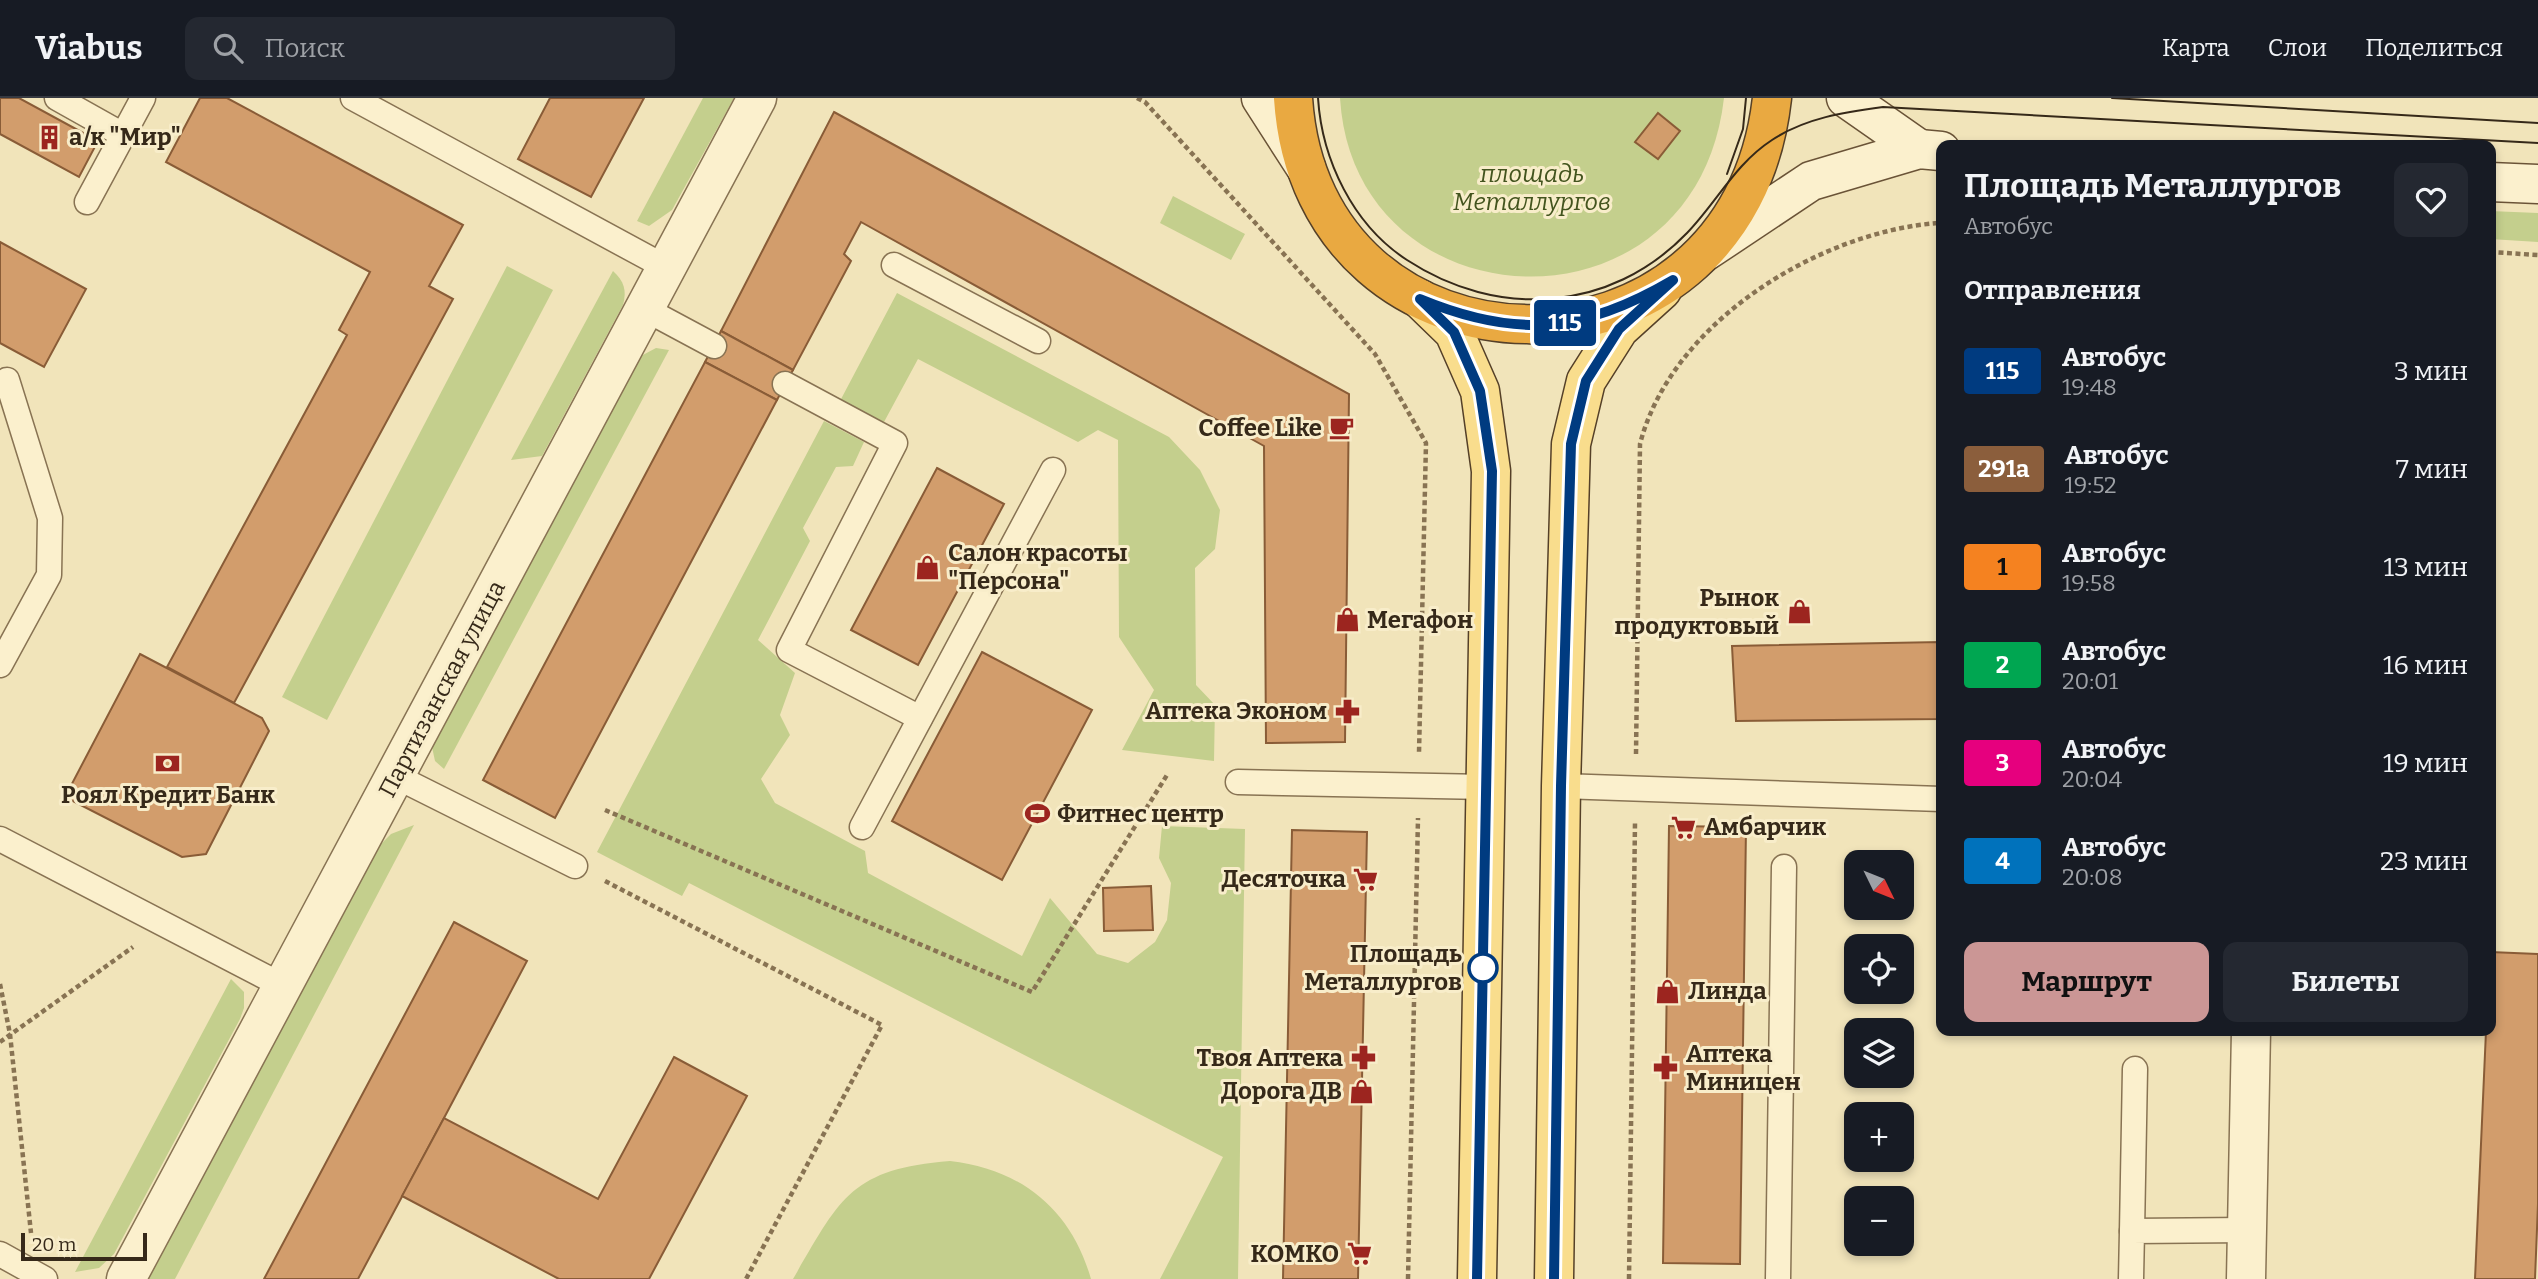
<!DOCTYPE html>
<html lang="ru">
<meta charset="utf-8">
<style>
:root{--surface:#171b24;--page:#242831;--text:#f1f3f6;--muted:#9ea1a6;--line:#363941;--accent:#cb9695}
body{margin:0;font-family:Bitter,serif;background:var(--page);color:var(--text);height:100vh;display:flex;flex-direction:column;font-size:26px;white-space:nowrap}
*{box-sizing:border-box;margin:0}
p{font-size:23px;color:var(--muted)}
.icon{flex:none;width:38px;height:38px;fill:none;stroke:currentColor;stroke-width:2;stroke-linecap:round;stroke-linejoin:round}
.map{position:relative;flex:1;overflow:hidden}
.panel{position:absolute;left:1936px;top:42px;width:560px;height:896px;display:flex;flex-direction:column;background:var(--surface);border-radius:14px;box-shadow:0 4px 10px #0003}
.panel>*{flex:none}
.badge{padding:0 14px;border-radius:5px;font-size:24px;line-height:46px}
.needle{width:46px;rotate:133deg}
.tools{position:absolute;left:1844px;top:752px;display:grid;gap:14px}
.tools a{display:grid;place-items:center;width:70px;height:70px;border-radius:14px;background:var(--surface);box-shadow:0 4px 10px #0003;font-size:35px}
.scale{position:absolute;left:21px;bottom:18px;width:126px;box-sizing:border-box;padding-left:7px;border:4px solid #362919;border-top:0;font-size:19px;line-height:24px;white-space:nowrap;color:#362919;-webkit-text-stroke:5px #f8edca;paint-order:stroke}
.map>.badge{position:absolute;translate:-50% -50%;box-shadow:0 0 0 4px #fff}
h2{padding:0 28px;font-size:26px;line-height:63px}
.round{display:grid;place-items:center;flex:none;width:74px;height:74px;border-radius:14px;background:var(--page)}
.overview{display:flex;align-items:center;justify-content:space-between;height:119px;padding:0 28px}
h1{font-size:33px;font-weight:700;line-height:52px}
.primary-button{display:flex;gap:14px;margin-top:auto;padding:14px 28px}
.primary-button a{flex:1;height:80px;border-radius:14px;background:var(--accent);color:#111;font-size:28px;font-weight:700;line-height:80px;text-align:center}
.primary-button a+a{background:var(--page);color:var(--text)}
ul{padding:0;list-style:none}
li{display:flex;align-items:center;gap:21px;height:98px;padding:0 28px}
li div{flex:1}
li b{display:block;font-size:26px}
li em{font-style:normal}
li .badge{min-width:77px;font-weight:700;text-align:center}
header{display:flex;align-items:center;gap:42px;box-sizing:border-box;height:98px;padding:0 35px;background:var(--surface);border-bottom:2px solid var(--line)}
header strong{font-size:33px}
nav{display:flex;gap:38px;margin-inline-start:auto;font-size:24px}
.search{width:490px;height:63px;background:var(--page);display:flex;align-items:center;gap:18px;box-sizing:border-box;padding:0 24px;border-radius:14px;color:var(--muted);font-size:26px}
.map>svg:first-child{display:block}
.green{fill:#c4cf8d}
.building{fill:#d29d6c;stroke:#895c37;stroke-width:2}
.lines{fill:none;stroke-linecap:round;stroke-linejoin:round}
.lane-casing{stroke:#887353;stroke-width:27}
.street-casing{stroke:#887353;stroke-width:41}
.secondary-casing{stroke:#6a5337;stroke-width:41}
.primary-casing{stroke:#554028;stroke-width:41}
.highway-casing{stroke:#554028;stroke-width:41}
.path{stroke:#887353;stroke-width:4.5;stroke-dasharray:5 3.5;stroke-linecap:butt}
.lane{stroke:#fbf0cd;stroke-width:24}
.street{stroke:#fbf0cd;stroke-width:38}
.secondary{stroke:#fbf0cd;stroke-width:38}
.primary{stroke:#f9dd8d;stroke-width:38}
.highway{stroke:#e9a941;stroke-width:38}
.tram{stroke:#362919;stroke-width:2}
.line-casing{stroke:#fff;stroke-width:16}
.line{stroke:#003b80;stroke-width:10}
.stop-dot{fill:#fff;stroke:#003b80;stroke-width:3.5}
.labels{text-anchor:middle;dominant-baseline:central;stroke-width:6;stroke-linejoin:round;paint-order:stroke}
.poi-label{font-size:24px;font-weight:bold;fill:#362919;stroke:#f8edca;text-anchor:start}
.park-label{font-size:24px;font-style:italic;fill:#43541e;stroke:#f8edca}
.street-label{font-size:24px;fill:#362919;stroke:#f8edca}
.stop-label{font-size:24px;font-weight:bold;fill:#362919;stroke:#f8edca;text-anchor:end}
</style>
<header>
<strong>Viabus</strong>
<div class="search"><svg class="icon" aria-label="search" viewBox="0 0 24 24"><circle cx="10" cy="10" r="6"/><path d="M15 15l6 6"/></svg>Поиск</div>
<nav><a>Карта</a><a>Слои</a><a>Поделиться</a></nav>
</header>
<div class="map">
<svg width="2538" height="1181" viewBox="0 0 2538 1181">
<rect width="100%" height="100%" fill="#f1e4ba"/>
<g class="green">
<polygon points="703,0 734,0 672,112 649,128 637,123"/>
<path d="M1340,0H1724C1696,245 1354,231 1340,0Z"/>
<polygon points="1173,98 1245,136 1231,162 1160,125"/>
<polygon points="2490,113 2538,115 2538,144 2490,141"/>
<polygon points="507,168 553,192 327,622 282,599"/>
<path d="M613,173C624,183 627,192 623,207L542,358L511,362Z"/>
<polygon points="897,195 1169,339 1200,372 1220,412 1215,451 1195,470 1196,587 1215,607 1214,663 1122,652 1154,592 1119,539 1118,342 1098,332 1078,344 918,261 884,324 840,303"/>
<polygon points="656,250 669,252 444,671 435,663 432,649 641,258"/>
<polygon points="824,323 864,344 853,368 836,369 803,430 810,443 758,542 795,575 780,617 790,637 761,681 775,705 865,753 868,775 1022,858 1050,800 1097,856 1128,865 1155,844 1167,822 1171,785 1159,760 1162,728 1245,731 1238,1181 1160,1181 1223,1059 689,785 682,798 597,754"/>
<polygon points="414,727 175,1181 148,1181 376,751 391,736"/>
<polygon points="231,881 244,894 244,910 240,921 114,1156 99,1170 75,1174"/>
<path d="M950,1063C1021,1071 1071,1111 1091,1181H793C840,1101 850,1071 950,1063Z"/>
</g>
<g class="building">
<polygon points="0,0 19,0 98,43 79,79 0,36"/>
<polygon points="200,0 227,0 463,127 429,188 453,201 234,605 167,569 347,237 339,232 370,174 166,64"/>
<polygon points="550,0 644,0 591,99 518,61"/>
<polygon points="834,14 1349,296 1345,644 1266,645 1264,348 861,124 844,156 851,163 793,272 721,233"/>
<polygon points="1658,15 1680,33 1658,61 1635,44"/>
<polygon points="0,144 86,191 44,269 0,245"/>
<polygon points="721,233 793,272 777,302 705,264"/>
<polygon points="705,264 777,302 555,720 483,682"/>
<polygon points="937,370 1004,406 918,567 851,532"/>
<polygon points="1941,544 1941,621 1736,623 1732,548"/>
<polygon points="982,554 1092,612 1002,782 892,723"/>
<polygon points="140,556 262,620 269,633 206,756 182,759 65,699"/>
<polygon points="1669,728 1746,729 1740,1166 1663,1165"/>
<polygon points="1292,732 1367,734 1358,1181 1283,1181"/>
<polygon points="1151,788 1153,832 1104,833 1103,790"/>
<polygon points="454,824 527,863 444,1020 358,1181 264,1181"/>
<polygon points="2490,854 2538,856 2538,1106 2535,1181 2475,1181 2486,933 2490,933"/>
<polygon points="674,959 747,998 649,1181 559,1181 402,1098 444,1020 598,1101"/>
</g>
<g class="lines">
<defs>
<g id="lane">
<polyline points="57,0 123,37"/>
<polyline points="353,0 667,170"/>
<polyline points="87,104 143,0"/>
<polyline points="894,167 1038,243"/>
<polyline points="645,211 714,248"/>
<polyline points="785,286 895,345 789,552 920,620"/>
<polyline points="0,567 49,477 50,420 7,282"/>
<polyline points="395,678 575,768"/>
<polyline points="1238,684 1486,689"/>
<polyline points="1561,688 1941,701"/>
<polyline points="862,729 1053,372"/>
<polyline points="0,741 283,888"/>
<polyline points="2132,1133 2135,971"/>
<polyline points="0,1156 45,1181"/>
<polyline points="1778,1181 1784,769"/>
<polyline points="2131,1181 2132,1133 2247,1132"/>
</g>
<g id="street">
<polyline points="126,1181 757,0"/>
<polyline points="2246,1181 2251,933"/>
</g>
<g id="secondary">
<polyline points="1261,0 1306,70"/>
<polyline points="1846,0 1919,51"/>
<polyline points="2490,84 2538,86"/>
<polyline points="1706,153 1811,83 1919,51 1941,53"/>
</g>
<g id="primary">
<polyline points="1420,201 1454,234 1480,293 1491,373 1477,1181"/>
<polyline points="1554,1181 1561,688 1571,346 1586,283 1619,231 1662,192"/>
</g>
<path id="highway" d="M1293,0C1312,297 1738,306 1772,0"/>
</defs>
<use href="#lane" class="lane-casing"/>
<use href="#street" class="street-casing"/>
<use href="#secondary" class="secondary-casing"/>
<use href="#primary" class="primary-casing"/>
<use href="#highway" class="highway-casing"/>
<g class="path">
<polyline points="1137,0 1145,4 1375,256 1426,345 1419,655"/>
<polyline points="2490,154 2538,157"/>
<path d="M1636,656L1640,346C1671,225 1818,134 1938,125L1941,102"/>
<polyline points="605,712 1032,894 1167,677"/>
<polyline points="605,783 882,927 746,1181"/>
<polyline points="0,886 10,936 31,1135"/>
<polyline points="0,944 133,849"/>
<polyline points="1408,1181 1418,720"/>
<polyline points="1629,1181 1635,725"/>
</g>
<use href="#lane" class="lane"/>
<use href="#street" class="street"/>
<use href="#secondary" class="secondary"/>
<use href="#primary" class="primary"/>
<use href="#highway" class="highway"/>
<g class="tram">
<path d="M1318,0C1322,62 1353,127 1407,162C1497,221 1610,215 1687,135C1717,104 1735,66 1772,42C1805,20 1845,14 1883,9L2538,45"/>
<polyline points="2112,0 2538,25"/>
<polyline points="1727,76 1743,31 1746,0"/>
</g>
</g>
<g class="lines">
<defs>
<path id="line" d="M1477,1181L1492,373L1480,293L1454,234L1420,201C1517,241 1583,235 1673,182L1619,231L1586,283L1571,346L1561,688L1554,1181"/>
</defs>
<use href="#line" class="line-casing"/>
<use href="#line" class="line"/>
</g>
<defs>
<symbol id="building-bare" viewBox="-9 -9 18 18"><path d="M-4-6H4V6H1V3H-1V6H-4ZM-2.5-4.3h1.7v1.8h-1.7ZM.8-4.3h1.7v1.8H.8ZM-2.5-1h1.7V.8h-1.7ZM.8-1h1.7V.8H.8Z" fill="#9c251f" stroke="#f8edca" stroke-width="2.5" paint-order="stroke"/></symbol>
<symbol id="cafe-bare" viewBox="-9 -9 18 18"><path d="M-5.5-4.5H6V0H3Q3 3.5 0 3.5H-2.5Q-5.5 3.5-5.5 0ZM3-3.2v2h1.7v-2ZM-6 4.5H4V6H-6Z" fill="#9c251f" stroke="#f8edca" stroke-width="2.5" paint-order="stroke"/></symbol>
<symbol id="shop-bare" viewBox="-9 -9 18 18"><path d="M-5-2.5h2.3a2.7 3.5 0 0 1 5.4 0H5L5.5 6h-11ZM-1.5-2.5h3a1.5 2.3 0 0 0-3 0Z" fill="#9c251f" stroke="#f8edca" stroke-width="2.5" paint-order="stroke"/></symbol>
<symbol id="pharmacy-bare" viewBox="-9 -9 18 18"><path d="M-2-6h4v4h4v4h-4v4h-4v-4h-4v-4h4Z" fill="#9c251f" stroke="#f8edca" stroke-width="2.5" paint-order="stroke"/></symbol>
<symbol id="bank-bare" viewBox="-9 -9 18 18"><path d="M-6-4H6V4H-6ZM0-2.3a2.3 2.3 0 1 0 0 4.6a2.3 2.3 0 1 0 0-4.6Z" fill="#9c251f" stroke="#f8edca" stroke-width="2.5" paint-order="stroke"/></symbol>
<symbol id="stadium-bare" viewBox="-9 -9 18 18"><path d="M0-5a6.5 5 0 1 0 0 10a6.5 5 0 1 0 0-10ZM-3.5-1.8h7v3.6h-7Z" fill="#9c251f" stroke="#f8edca" stroke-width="2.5" paint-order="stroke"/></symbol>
<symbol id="supermarket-bare" viewBox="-9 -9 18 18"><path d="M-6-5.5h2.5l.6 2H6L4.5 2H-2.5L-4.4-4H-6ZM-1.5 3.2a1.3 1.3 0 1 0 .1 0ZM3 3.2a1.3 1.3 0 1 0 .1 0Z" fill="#9c251f" stroke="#f8edca" stroke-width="2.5" paint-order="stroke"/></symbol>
</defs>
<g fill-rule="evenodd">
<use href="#building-bare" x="32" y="22" width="35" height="35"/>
<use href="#cafe-bare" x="1324" y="312" width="35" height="35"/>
<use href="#shop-bare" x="910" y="452" width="35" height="35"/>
<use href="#shop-bare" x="1782" y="496" width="35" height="35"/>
<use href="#shop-bare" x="1330" y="504" width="35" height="35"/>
<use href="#pharmacy-bare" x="1330" y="596" width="35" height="35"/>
<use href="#bank-bare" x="150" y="648" width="35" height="35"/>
<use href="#stadium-bare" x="1020" y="698" width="35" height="35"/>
<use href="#supermarket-bare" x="1666" y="712" width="35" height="35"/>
<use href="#supermarket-bare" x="1348" y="764" width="35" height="35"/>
<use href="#shop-bare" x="1650" y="876" width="35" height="35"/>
<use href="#pharmacy-bare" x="1346" y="942" width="35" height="35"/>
<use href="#pharmacy-bare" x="1648" y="952" width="35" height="35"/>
<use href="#shop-bare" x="1344" y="976" width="35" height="35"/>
<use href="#supermarket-bare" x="1342" y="1138" width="35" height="35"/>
</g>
<circle class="stop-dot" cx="1483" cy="870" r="14"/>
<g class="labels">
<g class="poi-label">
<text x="69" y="39">а/к "Мир"</text>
<text x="1322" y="330" text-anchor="end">Coffee Like</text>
<text x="948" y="455">Салон красоты<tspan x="948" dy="28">"Персона"</tspan></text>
<text x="1779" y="500" text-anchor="end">Рынок<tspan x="1779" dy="28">продуктовый</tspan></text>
<text x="1367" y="522">Мегафон</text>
<text x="1327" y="613" text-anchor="end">Аптека Эконом</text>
<text x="168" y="697" text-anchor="middle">Роял Кредит Банк</text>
<text x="1057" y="716">Фитнес центр</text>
<text x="1704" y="729">Амбарчик</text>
<text x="1346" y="781" text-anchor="end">Десяточка</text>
<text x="1688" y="893">Линда</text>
<text x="1686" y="956">Аптека<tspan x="1686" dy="28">Миницен</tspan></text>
<text x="1343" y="960" text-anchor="end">Твоя Аптека</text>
<text x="1342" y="993" text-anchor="end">Дорога ДВ</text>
<text x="1339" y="1156" text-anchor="end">КОМКО</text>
</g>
<g class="park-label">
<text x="1532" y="76">площадь<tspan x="1532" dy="28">Металлургов</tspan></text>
</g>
<g class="street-label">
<text transform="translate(442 591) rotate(-62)">Партизанская улица</text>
</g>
<g class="stop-label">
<text x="1462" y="856">Площадь<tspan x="1462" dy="28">Металлургов</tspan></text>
</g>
</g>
</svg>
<div class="tools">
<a><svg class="needle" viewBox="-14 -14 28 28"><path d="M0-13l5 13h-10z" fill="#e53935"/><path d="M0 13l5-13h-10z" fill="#9ea1a6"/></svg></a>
<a><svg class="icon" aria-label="locate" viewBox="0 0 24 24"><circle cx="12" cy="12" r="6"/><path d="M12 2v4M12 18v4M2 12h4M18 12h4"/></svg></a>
<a><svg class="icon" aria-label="layers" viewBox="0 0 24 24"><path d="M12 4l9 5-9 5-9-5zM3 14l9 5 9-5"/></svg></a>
<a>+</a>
<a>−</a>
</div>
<div class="scale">20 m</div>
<b class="badge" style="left:1565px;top:225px;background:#003b80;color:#fff">115</b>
<section class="panel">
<div class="overview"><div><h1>Площадь Металлургов</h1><p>Автобус</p></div><a class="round"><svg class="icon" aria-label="heart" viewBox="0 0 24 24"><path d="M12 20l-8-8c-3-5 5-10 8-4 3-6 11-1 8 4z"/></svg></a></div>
<h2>Отправления</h2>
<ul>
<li><span class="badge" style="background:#003b80;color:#fff">115</span><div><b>Автобус</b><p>19:48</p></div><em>3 мин</em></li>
<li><span class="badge" style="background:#8b5e3c;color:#fff">291а</span><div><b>Автобус</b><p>19:52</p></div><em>7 мин</em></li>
<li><span class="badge" style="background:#f58220;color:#111">1</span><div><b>Автобус</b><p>19:58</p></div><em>13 мин</em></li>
<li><span class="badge" style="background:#00a651;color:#fff">2</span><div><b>Автобус</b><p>20:01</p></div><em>16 мин</em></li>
<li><span class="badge" style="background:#e6007e;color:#fff">3</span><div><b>Автобус</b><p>20:04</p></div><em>19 мин</em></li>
<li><span class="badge" style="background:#0072bc;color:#fff">4</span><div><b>Автобус</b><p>20:08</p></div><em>23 мин</em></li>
</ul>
<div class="primary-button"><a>Маршрут</a><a>Билеты</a></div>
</section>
</div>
